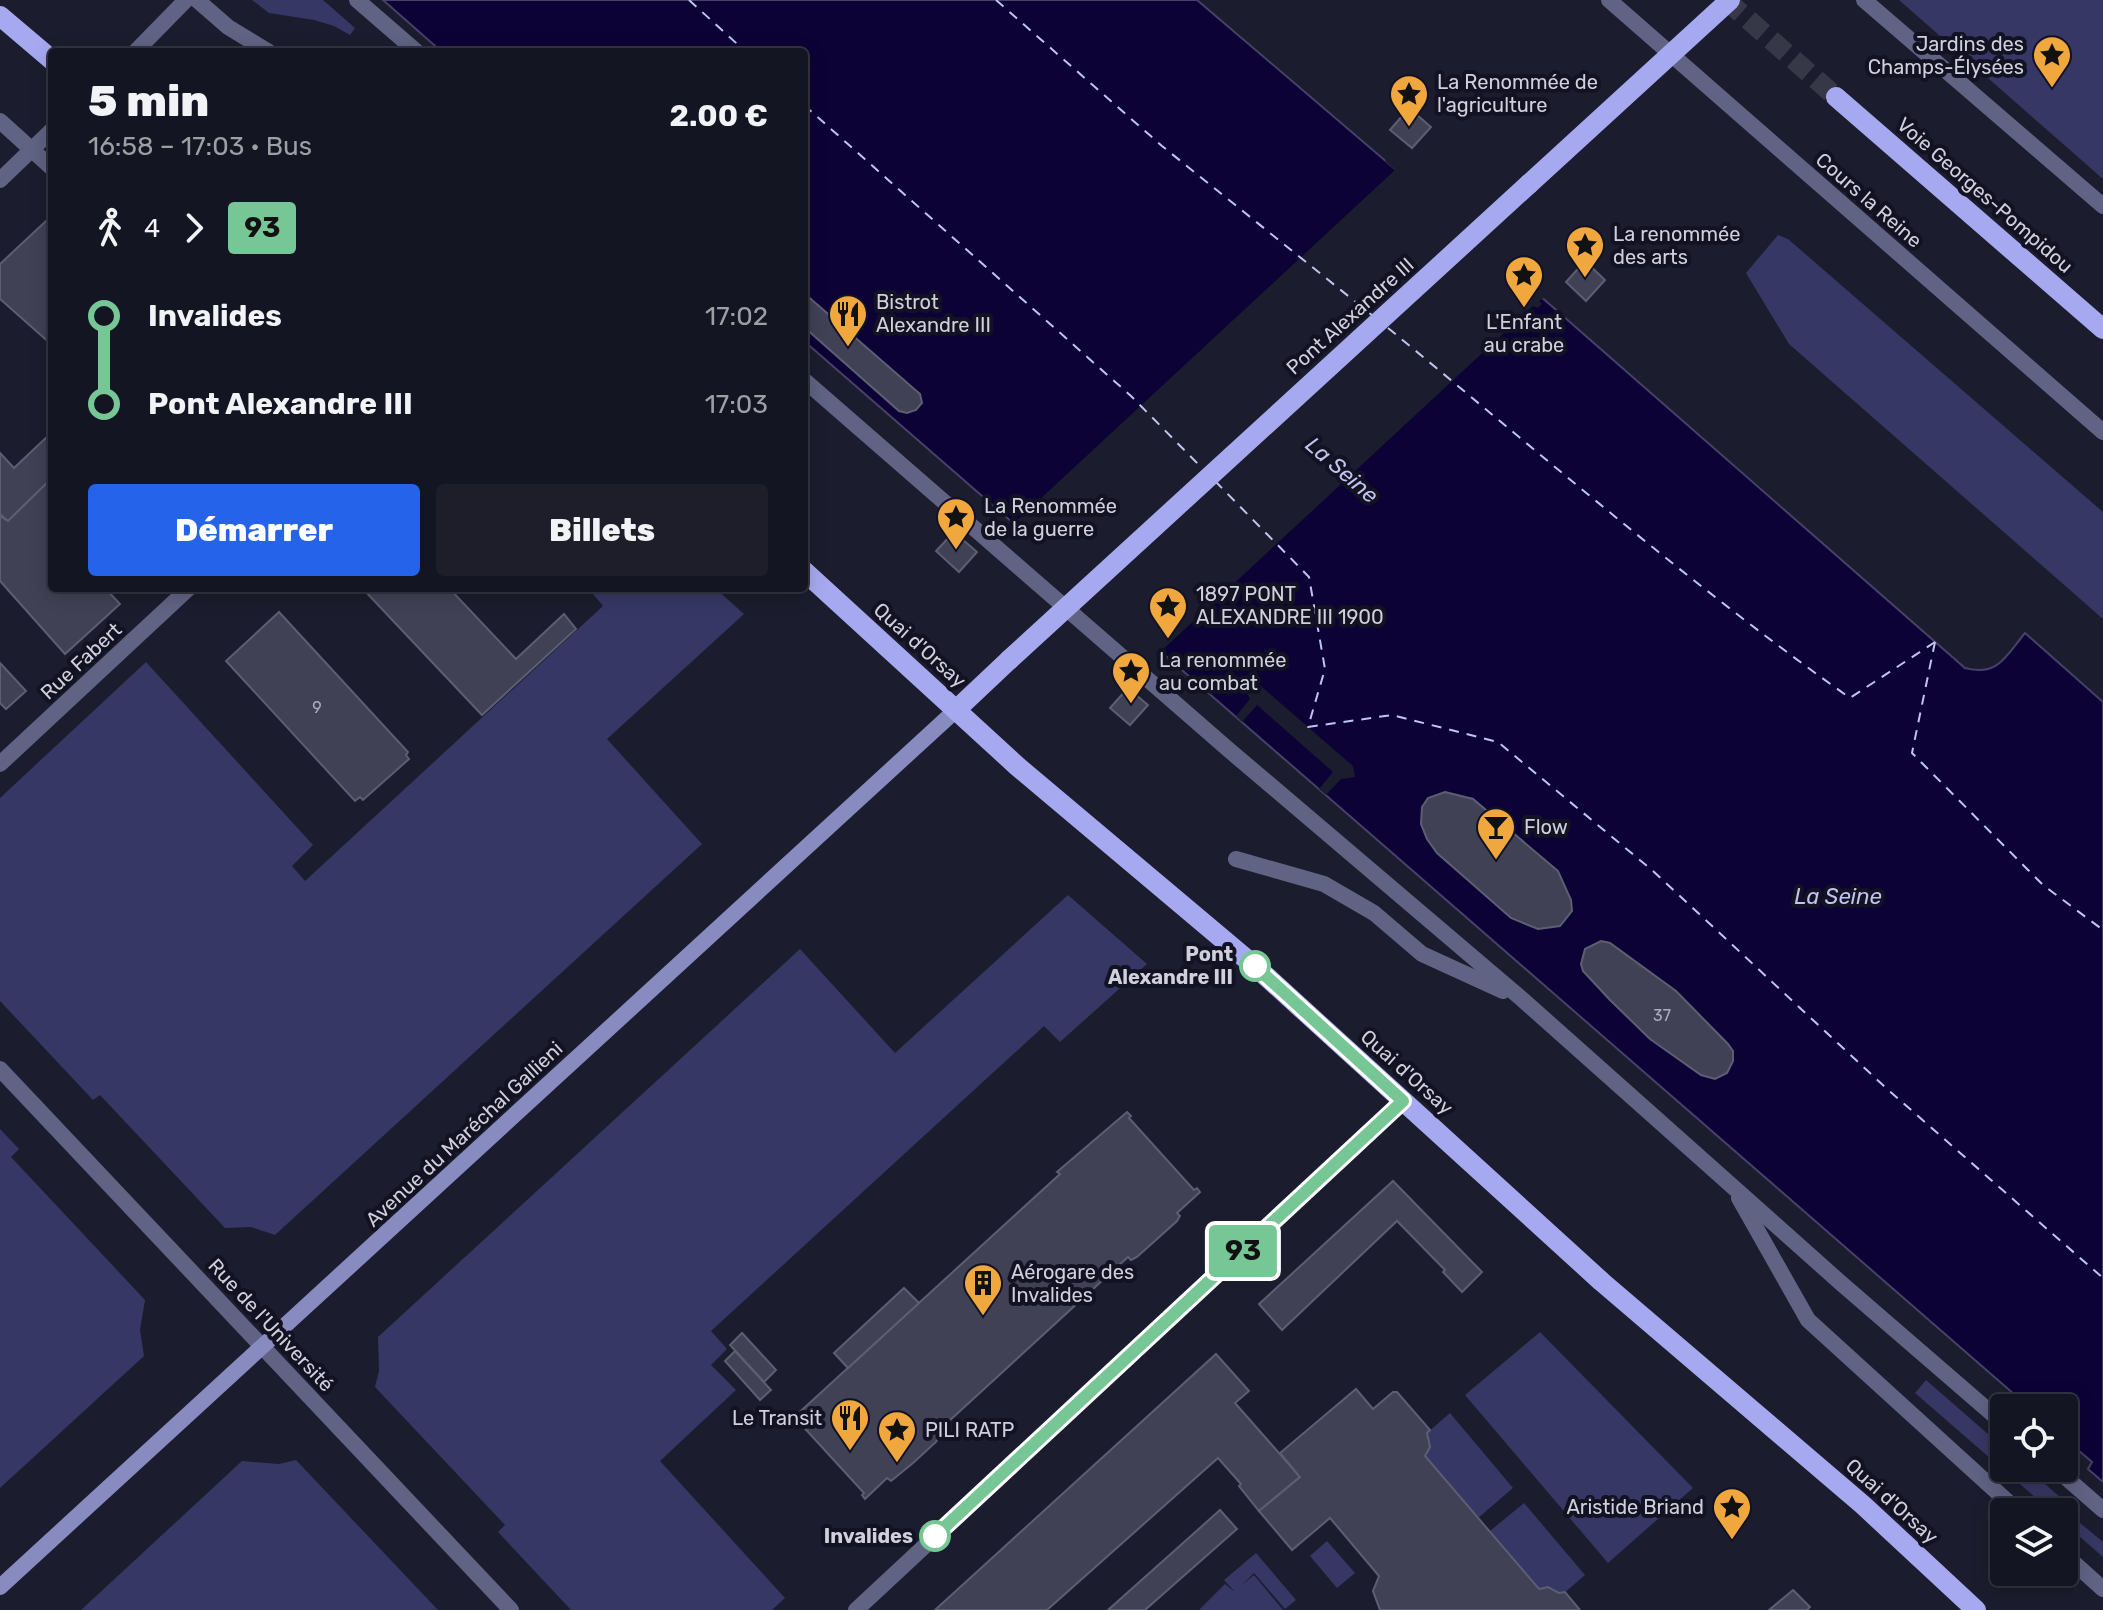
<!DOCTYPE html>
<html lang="fr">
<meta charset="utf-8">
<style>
:root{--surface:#141522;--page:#1d1e2a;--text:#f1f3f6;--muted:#9d9fa5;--line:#333440;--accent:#2563eb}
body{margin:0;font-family:Rubik,sans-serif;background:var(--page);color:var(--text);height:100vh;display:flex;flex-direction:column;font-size:30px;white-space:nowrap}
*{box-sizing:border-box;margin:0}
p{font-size:26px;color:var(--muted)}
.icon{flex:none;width:44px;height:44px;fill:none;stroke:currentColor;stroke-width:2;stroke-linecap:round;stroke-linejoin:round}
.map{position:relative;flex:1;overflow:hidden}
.panel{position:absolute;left:48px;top:48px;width:760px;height:544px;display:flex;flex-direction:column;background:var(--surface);border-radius:8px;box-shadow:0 4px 20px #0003,0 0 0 2px var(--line)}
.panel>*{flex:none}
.badge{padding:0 16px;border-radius:6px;font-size:28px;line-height:52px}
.buttons{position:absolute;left:1990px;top:1394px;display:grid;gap:16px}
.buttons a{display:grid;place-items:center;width:88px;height:88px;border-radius:8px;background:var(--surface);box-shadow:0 4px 20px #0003,0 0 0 2px var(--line);font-size:40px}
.map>.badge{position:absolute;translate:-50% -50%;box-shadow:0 0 0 4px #fff}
.legs{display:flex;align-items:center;gap:12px;height:88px;padding:0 40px;font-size:26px}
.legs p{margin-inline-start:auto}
.headline{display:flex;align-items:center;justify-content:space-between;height:136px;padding:0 40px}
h1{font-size:44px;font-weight:800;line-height:60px}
.action{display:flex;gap:16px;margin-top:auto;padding:16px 40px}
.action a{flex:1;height:92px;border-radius:8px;background:var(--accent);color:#fff;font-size:32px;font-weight:800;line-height:92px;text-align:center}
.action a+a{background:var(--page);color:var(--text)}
ul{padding:0 40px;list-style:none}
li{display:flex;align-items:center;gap:28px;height:88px;font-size:30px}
li i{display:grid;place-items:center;width:12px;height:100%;margin:0 10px;background:currentColor}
li i::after{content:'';width:20px;height:20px;margin:-10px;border:6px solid;border-radius:50%;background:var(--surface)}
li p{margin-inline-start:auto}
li:first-child i{background:linear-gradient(#0000 50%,currentColor 0)}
li:last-child i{background:linear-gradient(currentColor 50%,#0000 0)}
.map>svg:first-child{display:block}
.green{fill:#373765}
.water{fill:#0d0236;stroke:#474068;stroke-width:2}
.pier{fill:#1b1c2d}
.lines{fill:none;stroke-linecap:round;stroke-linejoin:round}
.ferry{stroke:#c1c4ee;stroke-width:2;stroke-dasharray:10 8;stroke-linecap:butt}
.building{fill:#404155;stroke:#5d5e73;stroke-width:2}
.primary-tunnel{stroke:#363747;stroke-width:20;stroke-dasharray:20 10;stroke-linecap:butt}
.pedestrian{stroke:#616384;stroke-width:16}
.minor{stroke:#616384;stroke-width:16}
.tertiary{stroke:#616384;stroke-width:16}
.secondary{stroke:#888bc0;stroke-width:16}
.primary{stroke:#a6a9ef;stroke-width:20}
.primary-bridge{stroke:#a6a9ef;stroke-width:20}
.line-1-casing{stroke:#fff;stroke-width:18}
.line-1{stroke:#77c695;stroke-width:12}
.stop-1-dot{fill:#fff;stroke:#77c695;stroke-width:4}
.labels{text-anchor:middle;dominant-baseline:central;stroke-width:8;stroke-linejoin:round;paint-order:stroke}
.number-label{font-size:16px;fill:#abacba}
.poi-label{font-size:20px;fill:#cfd0dc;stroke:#121223;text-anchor:start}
.street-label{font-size:20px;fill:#cfd0dc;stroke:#121223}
.stop-label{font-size:20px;font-weight:bold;fill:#cfd0dc;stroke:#121223;text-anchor:end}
.water-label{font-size:22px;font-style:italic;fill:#c1c4ee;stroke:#121223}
</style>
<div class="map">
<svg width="2103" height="1610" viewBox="0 0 2103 1610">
<rect width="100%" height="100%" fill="#1b1c2d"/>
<g class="green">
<polygon points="252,0 323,0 355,28 350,35 334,26 314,20 269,13"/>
<polygon points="1899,0 2103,0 2103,179"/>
<polygon points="1778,235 1788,239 2103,512 2103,619 1789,344 1746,273"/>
<polygon points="588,588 715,588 744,614 607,739 702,844 275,1235 251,1227 225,1228 100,1095 93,1100 0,1001 0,798 146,662 313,845 292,866 305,881 603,606"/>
<polygon points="1068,895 1147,964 1060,1042 1044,1026 711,1331 727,1349 711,1365 736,1390 660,1461 785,1598 772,1610 571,1610 498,1532 505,1525 375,1387 379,1371 378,1337 800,949 895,1053"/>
<polygon points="0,1129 19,1149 11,1157 145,1300 140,1330 144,1356 0,1488"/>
<polygon points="1540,1332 1693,1488 1608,1563 1465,1395"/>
<polygon points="1926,1380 2004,1448 2004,1468 2027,1468 2077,1512 2073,1517 2103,1542 2103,1557 2064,1523 2064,1512 2052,1512 1915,1393"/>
<polygon points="1450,1413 1513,1488 1478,1518 1425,1456 1430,1447 1427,1433"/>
<polygon points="296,1460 438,1610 81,1610 242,1461 279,1464"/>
<polygon points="1524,1503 1585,1575 1563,1594 1548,1587 1539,1589 1490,1531"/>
<polygon points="1327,1541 1355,1573 1337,1588 1310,1556"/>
<polygon points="1256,1553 1296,1600 1285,1609 1254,1573 1241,1586 1254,1575 1283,1610 1199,1610 1225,1584 1235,1592 1224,1580"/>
</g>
<path class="water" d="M383,0H1197L1395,169L1965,668C1998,677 2006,656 2025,633L2103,702V1482L2088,1469L2092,1462L2064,1438V1408H2030L804,341V52H442Z"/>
<g class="pier">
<polygon points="1388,158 1547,296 1539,301 1542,304 1538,308 1533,306 1158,654 1011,526 1395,170 1385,161"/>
<polygon points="1248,681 1255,681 1353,766 1355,777 1341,779 1326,795 1319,789 1333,772 1257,705 1242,722 1236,716 1250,699 1244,687"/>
</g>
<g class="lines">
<g class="ferry">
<polyline points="689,0 746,52"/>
<polyline points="996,0 1162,146 1373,316"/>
<polyline points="804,105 1131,396 1202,468"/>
<path d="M1388,328C1540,453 1689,584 1850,698L1935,642"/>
<polyline points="1215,481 1309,577 1325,669 1308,727 1392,715 1498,742 1653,871 1886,1088 2103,1278"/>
<polyline points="1935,642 1912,753 2043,885 2103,930"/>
</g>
</g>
<g class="building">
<polygon points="1409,108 1431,127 1412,148 1390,130"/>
<polygon points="47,220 52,224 52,345 0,299 0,264"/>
<polygon points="1585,261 1605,280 1586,301 1566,282"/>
<polygon points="804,293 920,394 922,403 916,410 907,413 899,411 804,327"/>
<polygon points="52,432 52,478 8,521 0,514 0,453 14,468"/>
<polygon points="52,478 52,525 49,530 52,532 52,588 105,588 120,604 65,654 0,581 0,516 8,521"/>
<polygon points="954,532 977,552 959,572 936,551"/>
<polygon points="362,588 449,588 516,659 564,614 576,629 482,715"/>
<polygon points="279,612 408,752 406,755 409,759 363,800 360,797 355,801 226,661"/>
<polygon points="0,663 26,691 6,709 0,703"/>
<polygon points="1128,688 1148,705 1130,725 1110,708"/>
<polygon points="1445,792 1473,799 1558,871 1571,900 1572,911 1560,926 1538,929 1511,918 1437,853 1427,839 1421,824 1422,807 1428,798"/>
<polygon points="1601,941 1610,943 1676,991 1728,1044 1733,1051 1733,1061 1727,1073 1715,1079 1701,1075 1650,1039 1610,1000 1583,971 1581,964 1585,949"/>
<polygon points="1127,1112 1131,1116 1129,1118 1194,1190 1197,1188 1200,1192 1177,1213 1180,1216 1177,1221 1137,1257 1131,1260 1128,1257 936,1433 939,1436 936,1442 913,1463 891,1481 887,1478 865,1499 862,1495 864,1493 798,1421 796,1423 792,1419 1060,1174 1057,1172"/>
<polygon points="1393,1181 1482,1272 1462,1292 1443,1272 1445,1270 1397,1221 1282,1330 1259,1304"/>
<polygon points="904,1288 919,1303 848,1368 834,1353"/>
<polygon points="742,1333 776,1370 764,1382 730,1345"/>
<polygon points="735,1351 771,1390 760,1400 725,1361"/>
<polygon points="1216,1354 1249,1391 1235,1403 1300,1477 1259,1511 1239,1486 1241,1484 1218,1458 1047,1610 935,1610"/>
<polygon points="1356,1389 1373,1409 1393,1392 1397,1392 1430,1430 1427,1433 1430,1447 1425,1456 1539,1589 1548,1587 1559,1593 1565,1592 1580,1610 1380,1610 1373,1591 1379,1576 1330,1518 1292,1550 1259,1511 1300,1477 1280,1453"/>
<polygon points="1220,1510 1237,1529 1145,1610 1108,1610"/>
<polygon points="1793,1590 1810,1607 1807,1610 1769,1610"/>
</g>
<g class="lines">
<polyline class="primary-tunnel" points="1726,0 1836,97"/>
<g class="pedestrian">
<polyline points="197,0 228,27 269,52"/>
<polyline points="357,0 417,52"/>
<polyline points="804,380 1229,750 1523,1000 1842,1284 2004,1424"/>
<polyline points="1236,859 1324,884 1374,913 1422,954 1503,991"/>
<polyline points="1739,1198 1808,1320 2019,1512"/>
<polyline points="2055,1468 2103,1510"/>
<polyline points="2064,1554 2103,1589"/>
</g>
<g class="minor">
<polyline points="1864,0 2103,206"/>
<polyline points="0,121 52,168"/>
<polyline points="0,764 189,588"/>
<polyline points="0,1069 511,1610"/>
</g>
<g class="tertiary">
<polyline points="1609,0 2103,432"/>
<polyline points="135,52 186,0"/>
<polyline points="0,180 52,130"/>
<polyline points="856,1610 1403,1101"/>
</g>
<polyline class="secondary" points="0,1587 956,710"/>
<g class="primary">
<polyline points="0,16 52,60"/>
<polyline points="1836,97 2103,329"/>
<polyline points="1529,184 1730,0"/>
<polyline points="804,571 1017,766 1257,968 1602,1282 1863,1505 1976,1610"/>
<polyline points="956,710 1009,660"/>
</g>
<polyline class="primary-bridge" points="1009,660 1529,184"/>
</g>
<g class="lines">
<defs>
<polyline id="line-1" points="935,1536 1403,1101 1255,966"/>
</defs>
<use href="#line-1" class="line-1-casing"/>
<use href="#line-1" class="line-1"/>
</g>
<defs>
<symbol id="sight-pin" viewBox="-11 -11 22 30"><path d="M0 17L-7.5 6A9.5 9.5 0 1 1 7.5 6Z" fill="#f0a73e" stroke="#121223"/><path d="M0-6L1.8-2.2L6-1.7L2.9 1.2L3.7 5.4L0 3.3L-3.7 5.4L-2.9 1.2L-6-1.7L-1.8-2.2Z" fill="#111"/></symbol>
<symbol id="restaurant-pin" viewBox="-11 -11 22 30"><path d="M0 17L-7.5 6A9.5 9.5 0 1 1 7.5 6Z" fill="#f0a73e" stroke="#121223"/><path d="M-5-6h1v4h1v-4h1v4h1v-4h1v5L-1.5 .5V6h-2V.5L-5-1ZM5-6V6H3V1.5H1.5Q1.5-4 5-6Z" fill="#111"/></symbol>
<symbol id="bar-pin" viewBox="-11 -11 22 30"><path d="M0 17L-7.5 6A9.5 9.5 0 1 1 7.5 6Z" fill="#f0a73e" stroke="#121223"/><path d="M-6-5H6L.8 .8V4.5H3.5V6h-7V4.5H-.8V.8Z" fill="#111"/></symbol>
<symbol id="building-pin" viewBox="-11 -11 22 30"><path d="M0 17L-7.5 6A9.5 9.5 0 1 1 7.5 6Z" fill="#f0a73e" stroke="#121223"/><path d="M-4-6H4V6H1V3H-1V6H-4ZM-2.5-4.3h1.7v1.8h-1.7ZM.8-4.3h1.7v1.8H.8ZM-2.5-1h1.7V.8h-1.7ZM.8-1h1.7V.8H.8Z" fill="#111"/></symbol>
</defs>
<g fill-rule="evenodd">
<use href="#sight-pin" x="2030" y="33" width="44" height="60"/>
<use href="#sight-pin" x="1387" y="72" width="44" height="60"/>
<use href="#sight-pin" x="1563" y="223" width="44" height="60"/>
<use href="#sight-pin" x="1502" y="253" width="44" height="60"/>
<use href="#restaurant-pin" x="826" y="292" width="44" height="60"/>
<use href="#sight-pin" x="934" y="495" width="44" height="60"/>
<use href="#sight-pin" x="1146" y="584" width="44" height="60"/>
<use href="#sight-pin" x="1109" y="649" width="44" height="60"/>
<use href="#bar-pin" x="1474" y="805" width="44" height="60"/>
<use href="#building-pin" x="961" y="1261" width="44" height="60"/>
<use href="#restaurant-pin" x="828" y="1396" width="44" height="60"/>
<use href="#sight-pin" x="875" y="1408" width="44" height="60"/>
<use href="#sight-pin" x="1710" y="1485" width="44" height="60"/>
</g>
<g class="stop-1-dot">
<circle cx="1255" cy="966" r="14"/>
<circle cx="935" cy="1536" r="14"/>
</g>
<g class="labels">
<g class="number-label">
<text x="317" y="707">9</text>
<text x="1662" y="1015">37</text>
</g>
<g class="poi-label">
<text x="2024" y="44" text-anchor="end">Jardins des<tspan x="2024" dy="23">Champs-Élysées</tspan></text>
<text x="1437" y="82">La Renommée de<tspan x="1437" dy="23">l'agriculture</tspan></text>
<text x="1613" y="234">La renommée<tspan x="1613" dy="23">des arts</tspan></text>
<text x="876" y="302">Bistrot<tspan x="876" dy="23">Alexandre III</tspan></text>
<text x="1524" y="322" text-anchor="middle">L'Enfant<tspan x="1524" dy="23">au crabe</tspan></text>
<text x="984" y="506">La Renommée<tspan x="984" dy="23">de la guerre</tspan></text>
<text x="1196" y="594">1897 PONT<tspan x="1196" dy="23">ALEXANDRE III 1900</tspan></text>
<text x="1159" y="660">La renommée<tspan x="1159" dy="23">au combat</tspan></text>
<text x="1524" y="827">Flow</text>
<text x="1011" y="1272">Aérogare des<tspan x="1011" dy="23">Invalides</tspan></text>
<text x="822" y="1418" text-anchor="end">Le Transit</text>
<text x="925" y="1430">PILI RATP</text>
<text x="1704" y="1507" text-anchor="end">Aristide Briand</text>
</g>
<g class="street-label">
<text transform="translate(1985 195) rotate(41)">Voie Georges-Pompidou</text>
<text transform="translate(1869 200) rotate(41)">Cours la Reine</text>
<text transform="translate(1350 316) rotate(-42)">Pont Alexandre III</text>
<text transform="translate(920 645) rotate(42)">Quai d'Orsay</text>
<text transform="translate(81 661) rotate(-43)">Rue Fabert</text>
<text transform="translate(1407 1072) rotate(42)">Quai d'Orsay</text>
<text transform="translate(464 1134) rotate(-43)">Avenue du Maréchal Gallieni</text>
<text transform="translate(271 1325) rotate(47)">Rue de l'Université</text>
<text transform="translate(1892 1501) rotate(42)">Quai d'Orsay</text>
</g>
<g class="stop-label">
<text x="1233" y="954">Pont<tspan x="1233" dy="23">Alexandre III</tspan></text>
<text x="913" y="1536">Invalides</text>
</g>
<g class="water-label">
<text transform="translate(1342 470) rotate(41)">La Seine</text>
<text x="1838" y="896">La Seine</text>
</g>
</g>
</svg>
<div class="buttons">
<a><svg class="icon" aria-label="locate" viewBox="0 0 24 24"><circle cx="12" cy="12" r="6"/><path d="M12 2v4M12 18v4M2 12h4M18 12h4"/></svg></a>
<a><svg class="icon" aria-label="layers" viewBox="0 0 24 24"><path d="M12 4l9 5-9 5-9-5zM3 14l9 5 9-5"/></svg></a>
</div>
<b class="badge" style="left:1243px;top:1251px;background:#77c695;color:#111">93</b>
<section class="panel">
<div class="headline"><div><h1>5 min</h1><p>16:58 – 17:03 · Bus</p></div><b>2.00 €</b></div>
<div class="legs"><svg class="icon" aria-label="walk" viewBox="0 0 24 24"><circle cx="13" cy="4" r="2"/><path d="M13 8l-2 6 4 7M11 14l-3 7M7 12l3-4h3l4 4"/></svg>4<svg class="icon" aria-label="forward" viewBox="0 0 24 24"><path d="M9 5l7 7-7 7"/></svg><b class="badge" style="background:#77c695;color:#111">93</b></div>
<ul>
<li><i style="color:#77c695"></i><b>Invalides</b><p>17:02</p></li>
<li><i style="color:#77c695"></i><b>Pont Alexandre III</b><p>17:03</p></li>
</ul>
<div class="action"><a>Démarrer</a><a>Billets</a></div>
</section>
</div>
